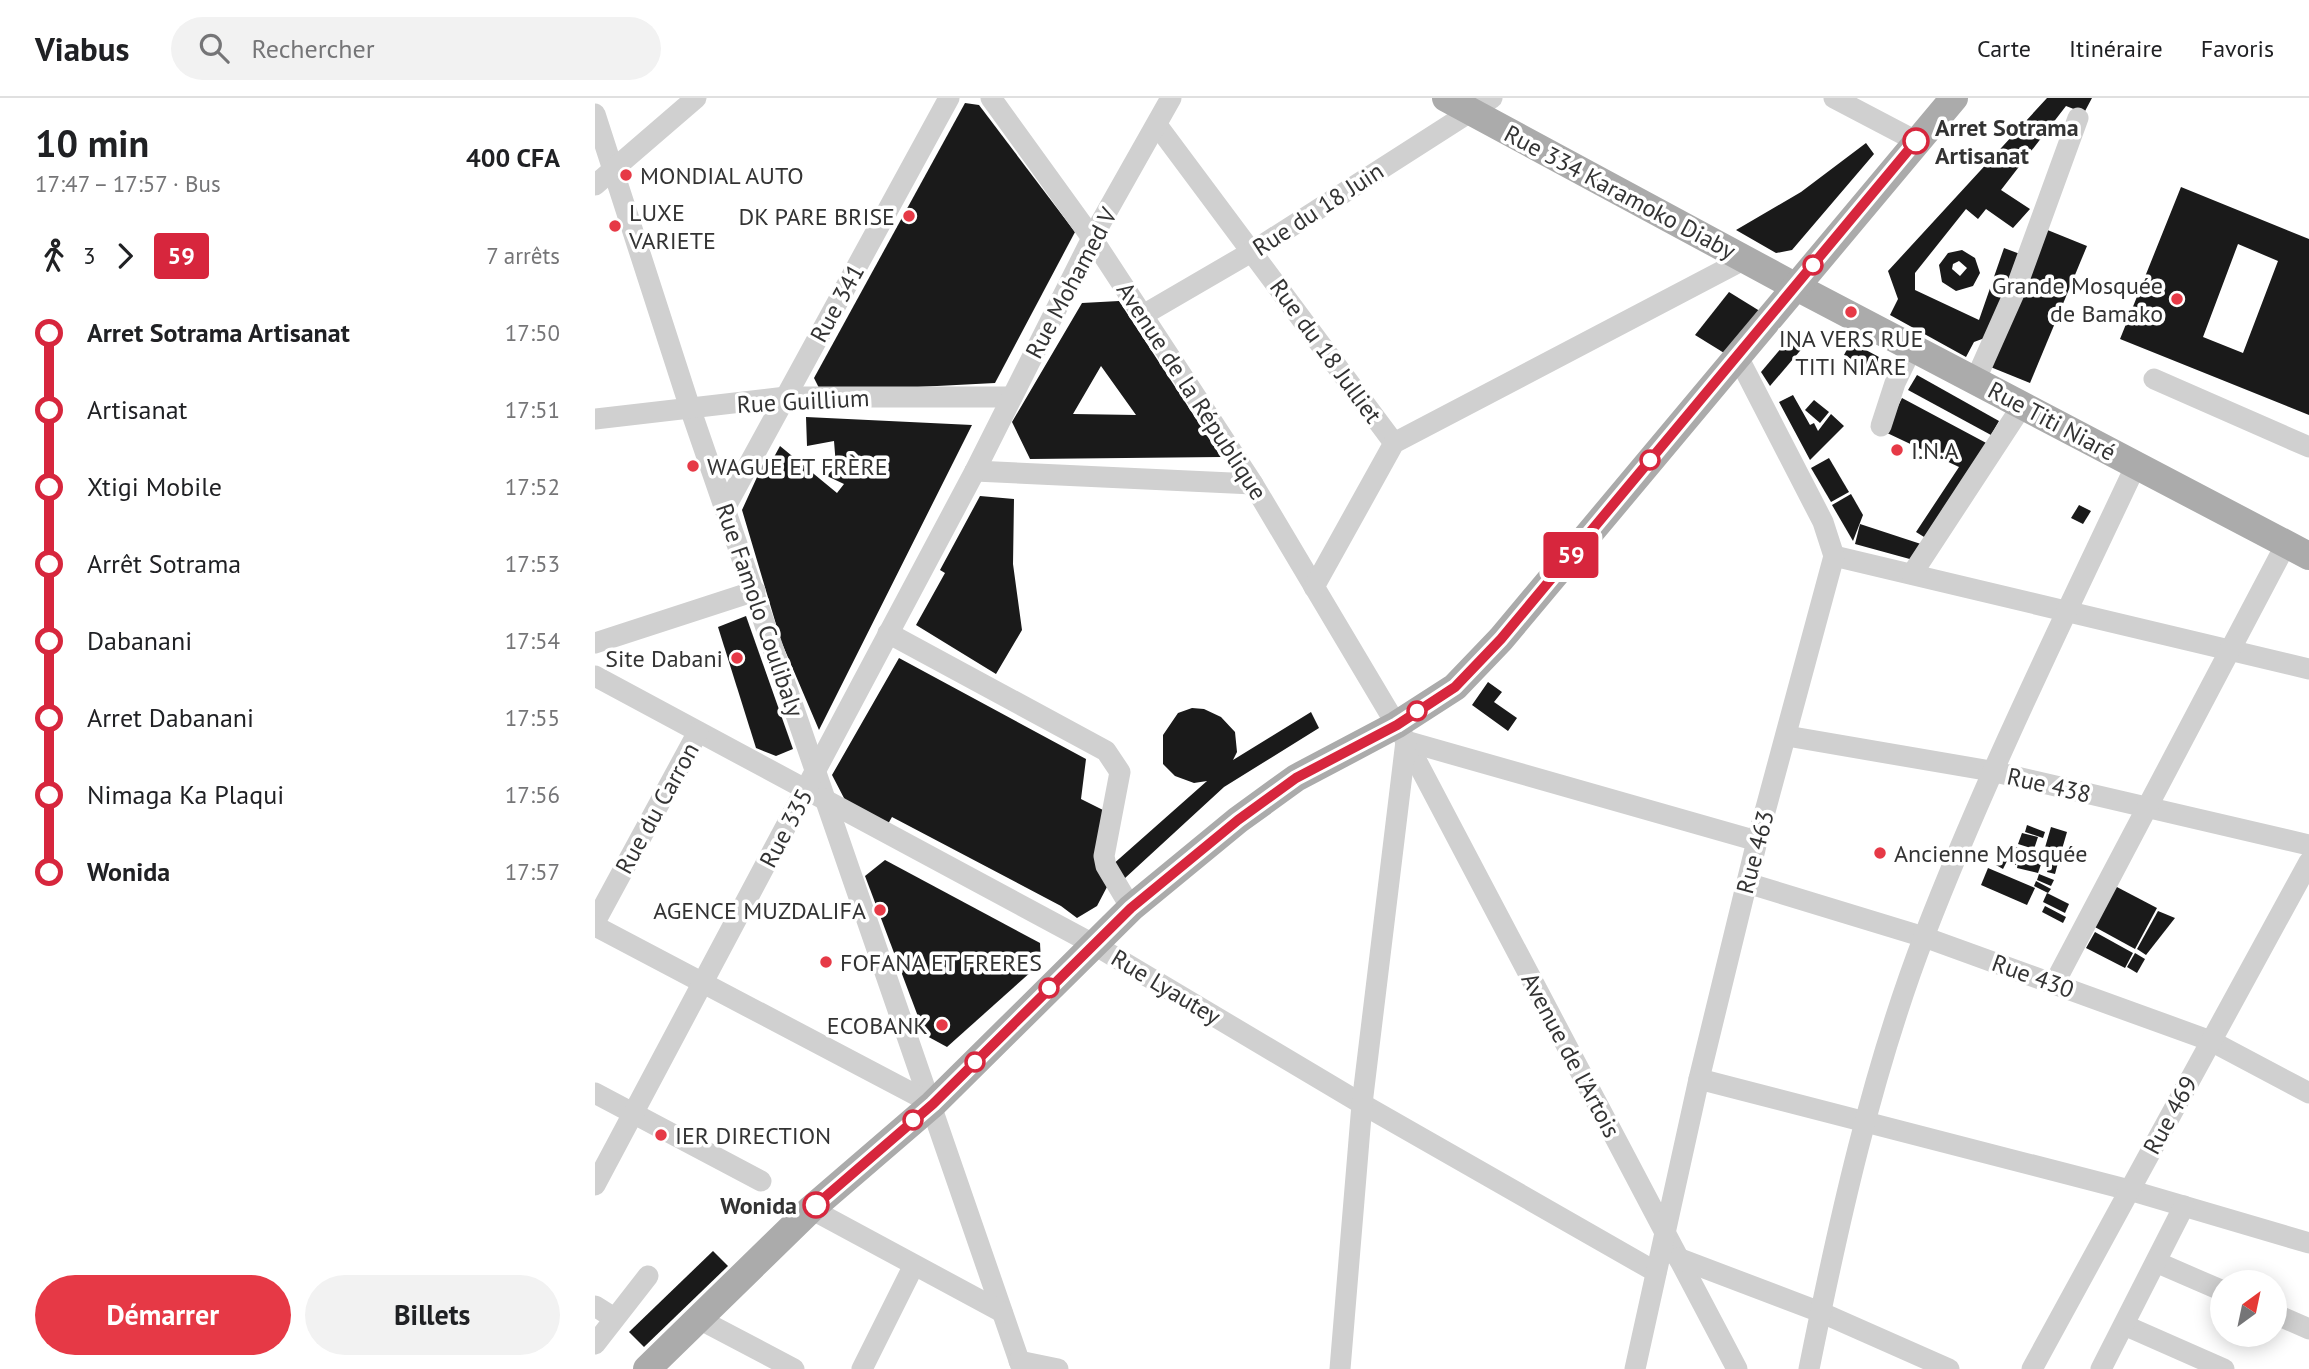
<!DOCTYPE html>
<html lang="fr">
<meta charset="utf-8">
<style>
:root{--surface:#fff;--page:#f2f2f2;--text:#202124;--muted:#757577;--line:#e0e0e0;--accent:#e63946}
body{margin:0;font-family:"PT Sans",sans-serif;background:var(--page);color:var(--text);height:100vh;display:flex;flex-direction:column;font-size:26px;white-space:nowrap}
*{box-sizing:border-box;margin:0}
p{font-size:23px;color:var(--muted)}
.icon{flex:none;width:38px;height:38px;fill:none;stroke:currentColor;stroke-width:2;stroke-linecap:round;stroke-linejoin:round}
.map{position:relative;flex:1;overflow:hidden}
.panel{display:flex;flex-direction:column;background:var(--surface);width:595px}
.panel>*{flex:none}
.badge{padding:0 14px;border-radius:5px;font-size:24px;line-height:46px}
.needle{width:46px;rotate:33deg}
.fabs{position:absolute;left:1615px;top:1172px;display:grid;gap:14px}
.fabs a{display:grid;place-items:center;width:77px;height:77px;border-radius:50%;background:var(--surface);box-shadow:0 4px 18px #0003;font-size:35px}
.map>.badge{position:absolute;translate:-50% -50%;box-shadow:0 0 0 4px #fff}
.legs{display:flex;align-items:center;gap:10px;height:77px;padding:0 35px;font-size:23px}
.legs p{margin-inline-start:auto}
.overview{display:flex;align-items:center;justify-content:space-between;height:119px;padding:0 35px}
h1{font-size:38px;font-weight:700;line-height:52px}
.button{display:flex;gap:14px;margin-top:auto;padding:14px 35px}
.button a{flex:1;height:80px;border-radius:42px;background:var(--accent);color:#fff;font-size:28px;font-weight:700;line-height:80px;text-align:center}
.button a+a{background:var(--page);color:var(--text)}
ul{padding:0 35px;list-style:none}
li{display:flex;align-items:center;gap:24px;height:77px;font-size:26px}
li i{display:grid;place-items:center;width:10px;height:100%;margin:0 9px;background:currentColor}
li i::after{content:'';width:18px;height:18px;margin:-9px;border:5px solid;border-radius:50%;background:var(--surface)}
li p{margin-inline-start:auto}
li:first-child i{background:linear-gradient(#0000 50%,currentColor 0)}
li:last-child i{background:linear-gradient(currentColor 50%,#0000 0)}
header{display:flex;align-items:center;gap:42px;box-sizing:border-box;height:98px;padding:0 35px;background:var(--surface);border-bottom:2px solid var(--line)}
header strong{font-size:33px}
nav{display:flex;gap:38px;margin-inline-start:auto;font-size:24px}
.search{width:490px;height:63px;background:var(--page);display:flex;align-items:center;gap:18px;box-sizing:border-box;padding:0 24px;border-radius:38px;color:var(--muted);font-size:26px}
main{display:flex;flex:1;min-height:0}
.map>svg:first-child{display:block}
.building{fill:#1a1a1a;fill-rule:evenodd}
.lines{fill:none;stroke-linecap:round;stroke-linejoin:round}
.minor{stroke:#d0d0d0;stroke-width:21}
.major{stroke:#ababab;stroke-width:28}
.line-1-casing{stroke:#fff;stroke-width:16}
.line-1{stroke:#d7263d;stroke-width:10}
.stop-1-dot{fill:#fff;stroke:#d7263d;stroke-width:3.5}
.poi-dot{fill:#e63946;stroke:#fff;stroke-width:2.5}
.labels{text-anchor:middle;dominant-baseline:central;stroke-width:7;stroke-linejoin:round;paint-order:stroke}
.stop-label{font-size:24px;font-weight:bold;fill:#333;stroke:#fff;text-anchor:start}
.poi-label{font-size:24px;fill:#333;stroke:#fff;text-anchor:start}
.street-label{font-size:24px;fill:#333;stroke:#fff}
</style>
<header>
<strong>Viabus</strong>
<div class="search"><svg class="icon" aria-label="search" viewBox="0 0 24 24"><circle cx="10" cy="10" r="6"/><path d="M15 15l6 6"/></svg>Rechercher</div>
<nav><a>Carte</a><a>Itinéraire</a><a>Favoris</a></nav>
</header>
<main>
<section class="panel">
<div class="overview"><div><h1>10 min</h1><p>17:47 – 17:57 · Bus</p></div><b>400 CFA</b></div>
<div class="legs"><svg class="icon" aria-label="walk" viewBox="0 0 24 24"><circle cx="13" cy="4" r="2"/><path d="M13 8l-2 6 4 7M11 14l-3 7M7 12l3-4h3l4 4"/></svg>3<svg class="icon" aria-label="forward" viewBox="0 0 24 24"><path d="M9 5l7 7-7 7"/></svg><b class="badge" style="background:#d7263d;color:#fff">59</b><p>7 arrêts</p></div>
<ul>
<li><i style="color:#d7263d"></i><b>Arret Sotrama Artisanat</b><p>17:50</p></li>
<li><i style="color:#d7263d"></i><span>Artisanat</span><p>17:51</p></li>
<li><i style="color:#d7263d"></i><span>Xtigi Mobile</span><p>17:52</p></li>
<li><i style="color:#d7263d"></i><span>Arrêt Sotrama</span><p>17:53</p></li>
<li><i style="color:#d7263d"></i><span>Dabanani</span><p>17:54</p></li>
<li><i style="color:#d7263d"></i><span>Arret Dabanani</span><p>17:55</p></li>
<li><i style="color:#d7263d"></i><span>Nimaga Ka Plaqui</span><p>17:56</p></li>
<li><i style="color:#d7263d"></i><b>Wonida</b><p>17:57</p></li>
</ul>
<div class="button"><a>Démarrer</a><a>Billets</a></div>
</section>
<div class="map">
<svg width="1714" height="1271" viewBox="0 0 1714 1271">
<rect width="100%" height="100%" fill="#fff"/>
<g class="building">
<polygon points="1452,0 1497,0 1489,15 1471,8 1406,92 1435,111 1418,130 1391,111 1383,121 1371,111 1320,175 1320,192 1384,222 1409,150 1425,156 1395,238 1379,244 1371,259 1295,217 1303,201 1293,173"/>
<polygon points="370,5 384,7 480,134 400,285 226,294 219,280"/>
<polygon points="1271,45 1279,56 1197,152 1181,155 1141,132 1206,94"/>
<path d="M1586,89L1714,141V317L1525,241ZM1643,146L1683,163L1648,255L1608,239Z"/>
<polygon points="1450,131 1492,148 1435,285 1393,268"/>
<path d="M1367,152L1380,160L1385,175L1378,188L1361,193L1347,184L1344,167L1353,155ZM1364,163L1372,170L1365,178L1357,171L1358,166Z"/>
<polygon points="1134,194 1168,215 1134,258 1100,237"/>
<path d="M524,203L626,359L435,361L417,324L487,205ZM506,268L541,317L478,316Z"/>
<polygon points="1198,236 1210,247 1175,288 1166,274"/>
<polygon points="1256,244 1297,266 1290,279 1249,257"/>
<polygon points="1322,277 1404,323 1396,337 1313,292"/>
<polygon points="1198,297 1215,327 1219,325 1223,333 1236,316 1249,328 1215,362 1184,304"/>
<polygon points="1307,300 1395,347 1334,442 1321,434 1364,369 1290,334"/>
<polygon points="1219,302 1234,314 1225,325 1210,312"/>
<polygon points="211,319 377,327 224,632 186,543 147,412 168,366 173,370 185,348 242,395 249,386 232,378 241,368 239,343 212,348"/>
<polygon points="1234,360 1254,394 1236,404 1216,370"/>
<polygon points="1256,396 1268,417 1258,443 1237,407"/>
<polygon points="385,398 419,401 418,466 427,532 401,576 321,527 350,475 345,472"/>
<polygon points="1484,407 1496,413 1488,426 1476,420"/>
<polygon points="1265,426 1332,448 1322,463 1260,446"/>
<polygon points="151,518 198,651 181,658 161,650 123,529"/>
<polygon points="304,560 491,661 486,701 516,716 513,787 502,808 482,820 466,808 297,719 293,726 250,702 237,677"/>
<polygon points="893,584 907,594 899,604 922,620 913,633 877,607"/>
<polygon points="597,610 609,611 626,619 640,634 642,654 638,662 716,614 724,630 629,689 529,781 516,768 612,683 599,685 580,678 568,666 568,637 583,615"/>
<polygon points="1432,727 1450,734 1448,740 1430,734"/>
<polygon points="1456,729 1472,734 1465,758 1449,753"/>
<polygon points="1427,735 1443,739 1439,751 1423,746"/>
<polygon points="1417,749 1425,750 1421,767 1413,765"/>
<polygon points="1426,751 1449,758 1443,775 1422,770"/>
<polygon points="1406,758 1413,761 1408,771 1401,767"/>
<polygon points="1457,759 1464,761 1460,776 1452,774"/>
<polygon points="290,762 445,845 446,865 352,949 330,937 270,778"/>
<polygon points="1393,770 1440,790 1432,807 1386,787"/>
<polygon points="1444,776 1459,782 1456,788 1442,782"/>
<polygon points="1441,783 1456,791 1453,795 1439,788"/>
<polygon points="1520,788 1562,810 1540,851 1498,828"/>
<polygon points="1452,795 1474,806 1470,815 1448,804"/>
<polygon points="1450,808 1471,819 1468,825 1447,814"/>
<polygon points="1563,813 1580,820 1551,857 1542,851"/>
<polygon points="1500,834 1538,855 1530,870 1491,850"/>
<polygon points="1540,855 1550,861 1542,875 1532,869"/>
<polygon points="118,1153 133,1168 49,1249 34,1234"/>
</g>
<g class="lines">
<g class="minor">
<polyline points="396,0 497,140 658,386 811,643 1142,1271"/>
<polyline points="1239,0 1321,43"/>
<polyline points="0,16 95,310 427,1271"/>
<polyline points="562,27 799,345"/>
<polyline points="0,87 101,0"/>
<polyline points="548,217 658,153 897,0"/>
<polyline points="1559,281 1714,349"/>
<polyline points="1380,283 1420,193 1483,20"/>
<polyline points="0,321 191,299 417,299"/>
<polyline points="1286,328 1300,285 1317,250"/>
<polyline points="380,373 658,386"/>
<polyline points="130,410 354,0"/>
<polyline points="1239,458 1714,571"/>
<polyline points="1317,476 1427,308"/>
<polyline points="719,489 799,345 1150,161"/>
<polyline points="293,535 511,653 525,674 509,758 511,768 536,810"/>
<polyline points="0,545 160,493"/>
<polyline points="0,578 498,846 767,1006 1061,1174"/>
<polyline points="1192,638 1396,673 1714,747"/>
<polyline points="811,643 1162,743"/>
<polyline points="1152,785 1329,839 1616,943 1714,995"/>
<polyline points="0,824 103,634"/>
<polyline points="0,828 338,1006"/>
<polyline points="1459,886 1691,446"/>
<polyline points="1104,981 1534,1092 1714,1145"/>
<polyline points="0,995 166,1083"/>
<polyline points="0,1087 380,373 497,140 576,0"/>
<polyline points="216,1111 407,1214"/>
<polyline points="1083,1160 1225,1214 1354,1271"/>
<polyline points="1561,1164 1628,1193"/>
<polyline points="0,1208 19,1220"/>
<polyline points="1680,1216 1714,1231"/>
<polyline points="104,1221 199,1271"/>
<polyline points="1529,1227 1629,1271"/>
<polyline points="0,1246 53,1178"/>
<polyline points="424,1263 463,1271"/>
<polyline points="267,1271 318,1169"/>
<polyline points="745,1271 767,1006 811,643"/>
<polyline points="1040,1271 1104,981 1162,743 1239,458 1228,424 1142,257"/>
<path d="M1214,1271C1243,1127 1277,973 1330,836C1392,676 1468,522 1541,367"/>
<polyline points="1437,1271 1714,764"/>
<polyline points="1506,1271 1589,1108"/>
</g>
<g class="major">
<polyline points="851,0 1192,184 1714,458"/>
<polyline points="52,1271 216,1111 338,1006 536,810 643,722 701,680 801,627 860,589 906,541 1359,0"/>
</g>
</g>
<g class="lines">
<defs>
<polyline id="line-1" points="221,1107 338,1006 536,810 643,722 701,680 802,627 860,589 906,541 1321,43"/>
</defs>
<use href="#line-1" class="line-1-casing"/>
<use href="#line-1" class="line-1"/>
</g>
<g class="stop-1-dot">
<circle cx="1321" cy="43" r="12"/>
<circle cx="1218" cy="167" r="9"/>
<circle cx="1055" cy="362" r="9"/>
<circle cx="822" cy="613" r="9"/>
<circle cx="454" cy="890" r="9"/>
<circle cx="380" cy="964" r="9"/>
<circle cx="318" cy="1022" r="9"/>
<circle cx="221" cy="1107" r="12"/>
</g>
<g class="poi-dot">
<circle cx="31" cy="77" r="7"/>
<circle cx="314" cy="118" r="7"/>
<circle cx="20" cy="128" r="7"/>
<circle cx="1582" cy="201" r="7"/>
<circle cx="1256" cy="214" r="7"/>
<circle cx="1302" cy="352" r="7"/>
<circle cx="98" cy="368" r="7"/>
<circle cx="142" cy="560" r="7"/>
<circle cx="1285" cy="755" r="7"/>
<circle cx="285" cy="812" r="7"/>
<circle cx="231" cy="864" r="7"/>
<circle cx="347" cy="927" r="7"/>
<circle cx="66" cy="1037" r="7"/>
</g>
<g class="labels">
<g class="stop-label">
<text x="1340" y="29">Arret Sotrama<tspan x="1340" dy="28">Artisanat</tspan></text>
<text x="202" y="1107" text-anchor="end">Wonida</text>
</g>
<g class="poi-label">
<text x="45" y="77">MONDIAL AUTO</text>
<text x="34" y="114">LUXE<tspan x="34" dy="28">VARIETE</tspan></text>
<text x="300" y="118" text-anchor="end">DK PARE BRISE</text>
<text x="1568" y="187" text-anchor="end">Grande Mosquée<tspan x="1568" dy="28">de Bamako</tspan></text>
<text x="1256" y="240" text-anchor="middle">INA VERS RUE<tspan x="1256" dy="28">TITI NIARE</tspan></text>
<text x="1316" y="352">I.N.A</text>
<text x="112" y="368">WAGUE ET FRÈRE</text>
<text x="128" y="560" text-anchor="end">Site Dabani</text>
<text x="1299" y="755">Ancienne Mosquée</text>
<text x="271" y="812" text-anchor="end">AGENCE MUZDALIFA</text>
<text x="245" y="864">FOFANA ET FRERES</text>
<text x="333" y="927" text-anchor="end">ECOBANK</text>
<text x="80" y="1037">IER DIRECTION</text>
</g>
<g class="street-label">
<text transform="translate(1025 94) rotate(28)">Rue 334 Karamoko Diaby</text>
<text transform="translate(723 111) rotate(-33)">Rue du 18 Juin</text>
<text transform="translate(476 185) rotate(-62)">Rue Mohamed V</text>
<text transform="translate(242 205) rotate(-61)">Rue 341</text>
<text transform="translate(731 253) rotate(54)">Rue du 18 Julliet</text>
<text transform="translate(597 293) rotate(57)">Avenue de la République</text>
<text transform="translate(208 303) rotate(-3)">Rue Guillium</text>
<text transform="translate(1457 323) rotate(28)">Rue Titi Niaré</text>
<text transform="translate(165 512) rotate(71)">Rue Famolo Coulibaly</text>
<text transform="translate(1454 687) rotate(13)">Rue 438</text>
<text transform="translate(62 710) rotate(-61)">Rue du Carron</text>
<text transform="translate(191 730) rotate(-62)">Rue 335</text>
<text transform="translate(1160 754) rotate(-75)">Rue 463</text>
<text transform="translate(1438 878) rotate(20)">Rue 430</text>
<text transform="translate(571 889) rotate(31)">Rue Lyautey</text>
<text transform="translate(976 957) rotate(62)">Avenue de l'Artois</text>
<text transform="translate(1575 1017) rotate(-61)">Rue 469</text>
</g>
</g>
</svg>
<div class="fabs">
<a><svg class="needle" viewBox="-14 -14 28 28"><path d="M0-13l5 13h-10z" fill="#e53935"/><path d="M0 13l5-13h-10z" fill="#757577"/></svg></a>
</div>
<b class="badge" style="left:976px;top:457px;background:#d7263d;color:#fff">59</b>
</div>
</main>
